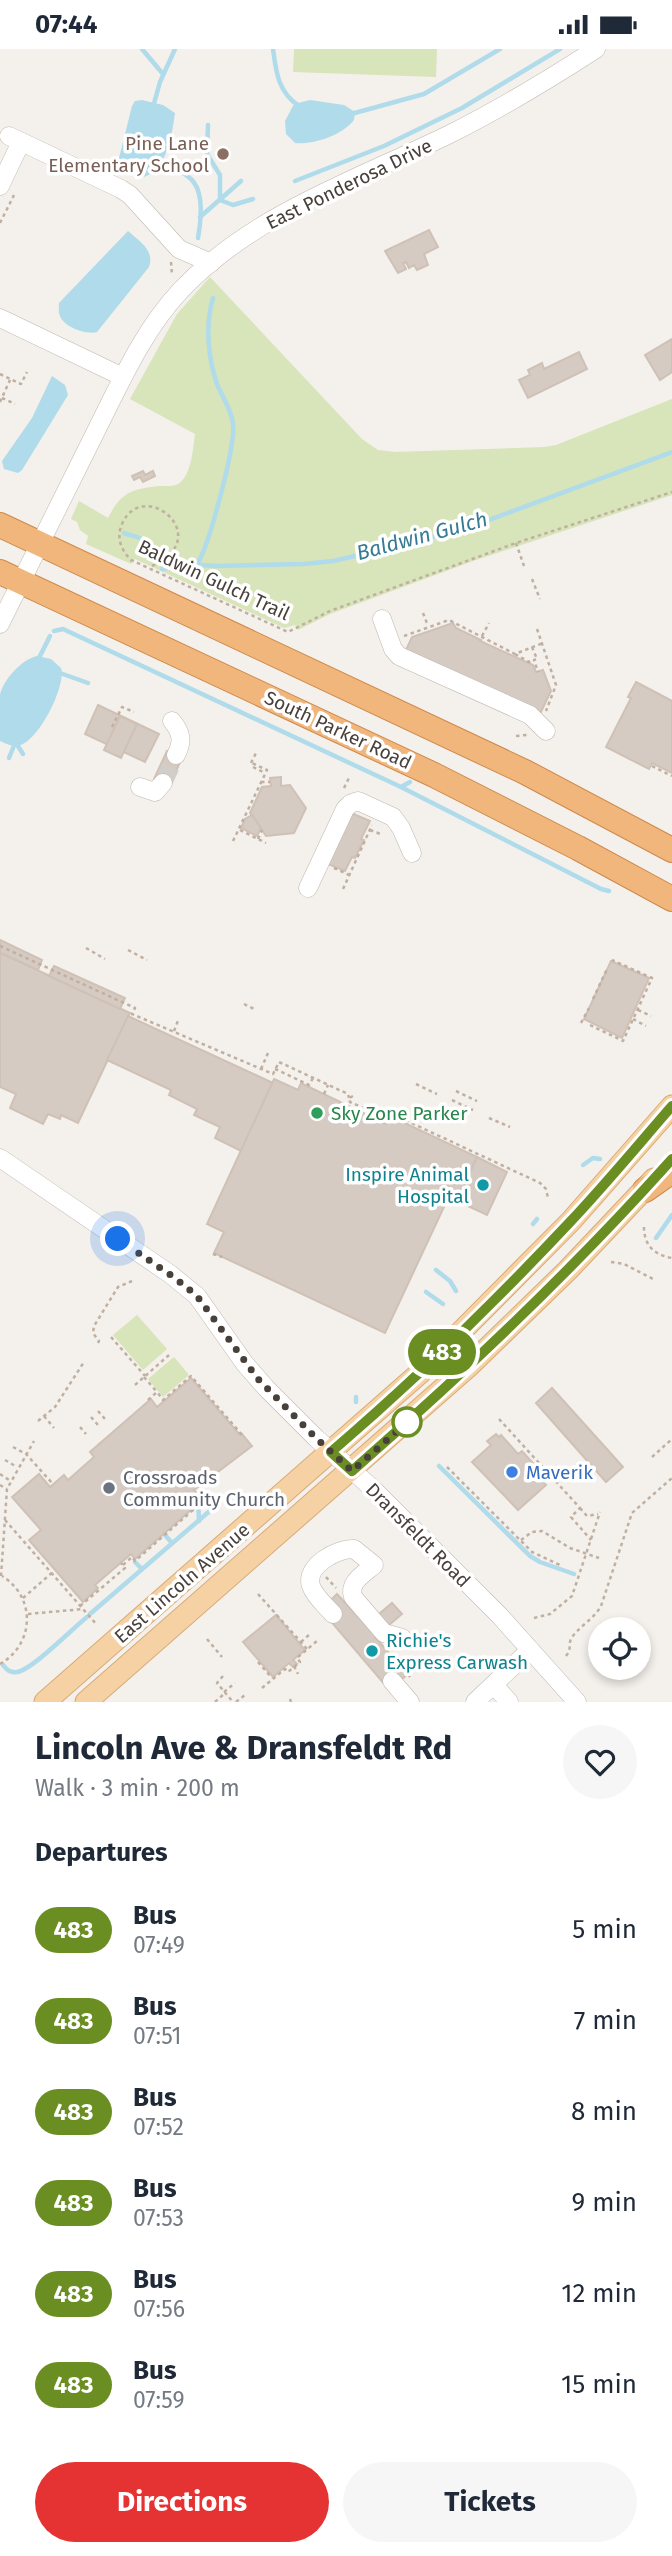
<!DOCTYPE html>
<meta charset="utf-8">
<style>
:root{--surface:#fff;--page:#f6f6f7;--text:#1f2937;--muted:#747a83;--accent:#e53233}
body{margin:0;font-family:"Fira Sans",sans-serif;background:var(--page);color:var(--text);height:100vh;display:flex;flex-direction:column;font-size:26px;white-space:nowrap}
*{box-sizing:border-box;margin:0}
p{font-size:23px;color:var(--muted)}
.icon{flex:none;width:38px;height:38px;fill:none;stroke:currentColor;stroke-width:2;stroke-linecap:round;stroke-linejoin:round}
.map{position:relative;height:1653px;overflow:hidden}
.drawer{display:flex;flex-direction:column;background:var(--surface);flex:1}
.drawer>*{flex:none}
.badge{padding:0 14px;border-radius:23px;font-size:24px;line-height:46px}
.buttons{position:absolute;left:588px;top:1568px;display:grid;gap:14px}
.buttons a{display:grid;place-items:center;width:63px;height:63px;border-radius:50%;background:var(--surface);box-shadow:0 4px 10px #0003;font-size:35px}
.you{position:absolute;width:35px;height:35px;margin:-18px;border:5px solid #fff;border-radius:50%;background:#1a73e8;box-shadow:0 0 0 10px #1a73e833}
.map>.badge{position:absolute;translate:-50% -50%;box-shadow:0 0 0 4px #fff}
h2{padding:0 35px;font-size:26px;line-height:63px}
.round{display:grid;place-items:center;flex:none;width:74px;height:74px;border-radius:37px;background:var(--page)}
.headline{display:flex;align-items:center;justify-content:space-between;height:119px;padding:0 35px}
h1{font-size:33px;font-weight:700;line-height:52px}
.cta{display:flex;gap:14px;margin-top:auto;padding:14px 35px}
.cta a{flex:1;height:80px;border-radius:42px;background:var(--accent);color:#fff;font-size:28px;font-weight:700;line-height:80px;text-align:center}
.cta a+a{background:var(--page);color:var(--text)}
ul{padding:0;list-style:none}
li{display:flex;align-items:center;gap:21px;height:91px;padding:0 35px}
li div{flex:1}
li b{display:block;font-size:26px}
li em{font-style:normal}
li .badge{min-width:77px;font-weight:700;text-align:center}
.status{display:flex;justify-content:space-between;align-items:center;height:49px;padding:0 35px;background:var(--surface);direction:ltr}
.status svg{height:19px;fill:currentColor}
.map>svg:first-child{display:block}
.green{fill:#d8e4b9}
.water{fill:#afdbea}
.lines{fill:none;stroke-linecap:round;stroke-linejoin:round}
.stream{stroke:#afdbea;stroke-width:4.5}
.building{fill:#d5cbc2;stroke:#cfc1b6;stroke-width:2}
.minor-tunnel{stroke:#d2cdc8;stroke-width:18;stroke-dasharray:18 9;stroke-linecap:butt}
.minor-casing{stroke:#bfb7af;stroke-width:19}
.major-casing{stroke:#d9ab75;stroke-width:23}
.highway-casing{stroke:#cf894b;stroke-width:26}
.path{stroke:#c0b0a2;stroke-width:2.5;stroke-dasharray:3.5 3.5;stroke-linecap:butt}
.minor{stroke:#fff;stroke-width:18}
.major{stroke:#f5d1a4;stroke-width:21}
.highway{stroke:#f0b67b;stroke-width:24}
.line-casing{stroke:#fff;stroke-width:16}
.line{stroke:#6b8e23;stroke-width:10}
.walk{stroke:#48403a;stroke-width:7;stroke-dasharray:0 12.6}
.education-dot{fill:#8d6e63;stroke:#fff;stroke-width:2.5}
.leisure-dot{fill:#2e9e5b;stroke:#fff;stroke-width:2.5}
.culture-dot{fill:#0f9aa8;stroke:#fff;stroke-width:2.5}
.stop-dot{fill:#fff;stroke:#6b8e23;stroke-width:3.5}
.shop-dot{fill:#3f7fe0;stroke:#fff;stroke-width:2.5}
.worship-dot{fill:#6b7280;stroke:#fff;stroke-width:2.5}
.labels{text-anchor:middle;dominant-baseline:central;stroke-width:7;stroke-linejoin:round;paint-order:stroke}
.education-label{font-size:19px;fill:#785e54;stroke:#fff;text-anchor:end}
.street-label{font-size:19px;fill:#48403a;stroke:#fff}
.leisure-label{font-size:19px;fill:#27864d;stroke:#fff;text-anchor:start}
.culture-label{font-size:19px;fill:#0d838f;stroke:#fff;text-anchor:end}
.shop-label{font-size:19px;fill:#366cbe;stroke:#fff;text-anchor:start}
.worship-label{font-size:19px;fill:#5b616d;stroke:#fff;text-anchor:start}
.water-label{font-size:21px;font-style:italic;fill:#367b94;stroke:#fff}
</style>
<div class="status"><b>07:44</b><svg viewBox="0 0 49 12"><path d="M0 12V9h3v3zM5 12V6h3v6zM10 12V3h3v9zM15 12V0h3v12zM26 1h20v11H26zM47 4h2v5h-2z"/></svg></div>
<div class="map">
<svg width="672" height="1653" viewBox="0 0 672 1653">
<rect width="100%" height="100%" fill="#f4f0ec"/>
<g class="green">
<polygon points="294,0 437,0 436,28 293,23"/>
<path d="M210,228L362,390L378,401L395,403L544,398L556,396L672,350V446L473,512L330,565L298,581L295,576L284,579L135,510L131,515L86,495L88,487L80,481L77,473L71,470L79,452L108,469C121,443 132,440 160,437C168,437 175,438 181,433C192,422 193,399 195,385L130,350L177,265Z"/>
<polygon points="137,1266 167,1300 143,1321 113,1286"/>
<polygon points="174,1308 189,1326 163,1348 148,1330"/>
</g>
<g class="water">
<path d="M142,51L163,56L175,64C172,85 167,121 144,128L122,118L119,109L132,57L135,52Z"/>
<path d="M310,51L344,56L355,63L354,71C342,86 314,96 295,94L286,85L285,72L294,55Z"/>
<path d="M128,182C139,192 155,201 149,218L97,283C86,286 64,278 60,267C58,263 59,258 59,254Z"/>
<polygon points="52,327 65,336 68,346 22,421 18,424 4,420 2,412 32,369"/>
<path d="M37,607L51,610L61,619C67,636 37,697 16,697C10,697 5,694 0,692C0,678 0,660 0,646C3,631 22,610 37,607Z"/>
</g>
<g class="lines">
<g class="stream">
<polyline points="142,0 163,25"/>
<path d="M273,0C276,23 278,43 299,57"/>
<polyline points="153,58 160,33 175,0"/>
<polyline points="351,65 424,45 500,0"/>
<polyline points="208,76 207,105 220,126 220,151 233,156 253,150"/>
<path d="M157,110C168,116 182,121 191,130C205,143 201,172 198,189"/>
<polyline points="295,132 384,97 462,59 560,0"/>
<polyline points="200,168 241,132"/>
<path d="M124,484C139,489 157,491 157,510"/>
<path d="M197,515C209,498 236,395 233,375C232,361 222,348 217,335C208,309 205,276 213,249"/>
<polyline points="162,520 187,515 215,517 304,515 333,512 395,498 470,478 672,403"/>
<polyline points="54,582 63,580 401,738 601,840 609,842"/>
<polyline points="38,611 50,587"/>
<polyline points="60,624 88,634"/>
<polyline points="16,694 23,705"/>
<polyline points="9,709 15,694"/>
<polyline points="401,738 410,733"/>
<polyline points="583,1116 593,1109 600,1110"/>
<polyline points="533,1175 537,1170"/>
<polyline points="656,1189 672,1166"/>
<polyline points="436,1221 450,1232 456,1242"/>
<polyline points="426,1243 443,1255"/>
<polyline points="356,1348 356,1353"/>
<polyline points="439,1417 530,1507 540,1513 574,1525"/>
<polyline points="198,1447 199,1472"/>
<polyline points="165,1486 172,1494"/>
<polyline points="135,1513 142,1520"/>
<polyline points="90,1565 219,1454"/>
<path d="M3,1616C7,1621 10,1624 17,1623C32,1621 73,1579 87,1568"/>
</g>
</g>
<g class="building">
<polygon points="429,181 438,198 424,205 428,216 417,221 414,216 409,219 406,213 403,214 406,220 398,224 385,202"/>
<polygon points="672,290 672,323 660,331 645,306"/>
<polygon points="579,303 587,320 528,349 519,331 530,326 528,321 542,314 544,320"/>
<polygon points="143,422 145,426 153,422 155,427 143,433 140,428 134,431 132,427"/>
<polygon points="453,574 456,579 481,591 480,592 533,616 536,623 543,621 551,642 540,665 405,603 412,588"/>
<polygon points="636,633 672,652 672,724 652,714 649,720 606,698 631,649 628,648"/>
<polygon points="98,656 159,685 145,713 85,685"/>
<polygon points="120,667 137,675 121,709 104,701"/>
<polygon points="167,702 182,709 169,737 154,730"/>
<polygon points="281,728 281,737 290,736 306,759 294,784 266,787 250,764 262,738 271,737 270,729"/>
<polygon points="351,764 370,772 361,790 364,791 355,809 352,808 345,822 328,815"/>
<polygon points="252,766 261,779 257,787 241,779 245,770"/>
<polygon points="0,891 42,911 38,921 0,904"/>
<polygon points="0,904 130,964 78,1074 61,1066 60,1070 48,1065 43,1075 10,1059 16,1045 0,1038"/>
<polygon points="611,912 649,929 622,989 584,970"/>
<polygon points="54,917 125,949 120,960 49,927"/>
<polygon points="128,967 273,1034 241,1102 215,1089 220,1078 194,1066 197,1060 169,1046 171,1041 107,1011"/>
<polygon points="274,1030 298,1041 301,1034 386,1075 390,1067 477,1108 458,1149 450,1145 385,1284 214,1204 224,1183 207,1175"/>
<polygon points="477,1108 507,1123 487,1166 457,1152"/>
<polygon points="191,1329 240,1386 242,1385 252,1397 194,1441 196,1443 184,1453 191,1461 135,1510 131,1505 95,1536 98,1539 83,1553 29,1491 41,1481 12,1448 39,1425 50,1438 64,1426 68,1431 94,1408 90,1403 151,1350 157,1358"/>
<polygon points="552,1339 623,1418 606,1433 536,1354"/>
<polygon points="496,1385 499,1388 501,1386 518,1405 522,1402 543,1425 539,1428 546,1436 518,1461 472,1413 491,1396 487,1392"/>
<polygon points="337,1545 366,1576 392,1554 402,1565 375,1588 405,1622 407,1626 401,1631 386,1637 328,1569 331,1551"/>
<polygon points="276,1566 305,1601 293,1611 297,1615 293,1618 289,1614 273,1628 243,1593"/>
</g>
<g class="lines">
<polyline class="minor-tunnel" points="163,734 176,706"/>
<defs>
<g id="minor">
<polyline points="9,87 121,140 130,146 179,200 211,214"/>
<polyline points="0,137 21,93"/>
<polyline points="0,269 123,328"/>
<polyline points="382,570 393,600 399,607 530,666 546,682"/>
<path d="M0,575C33,509 66,442 99,376C122,330 145,279 181,241C253,165 358,130 450,85C500,60 548,31 596,0"/>
<path d="M172,672C182,684 183,693 176,706"/>
<polyline points="140,738 155,743 163,734"/>
<polyline points="308,839 345,760 350,755 358,752 393,768 401,779 412,804"/>
<polyline points="0,1109 170,1225 197,1247 245,1315 266,1339 316,1389 373,1440 500,1567 577,1653"/>
<path d="M333,1565C326,1557 315,1548 311,1537C304,1517 338,1499 354,1500L374,1516C364,1525 348,1533 353,1548L384,1584L402,1589"/>
<polyline points="392,1632 410,1653"/>
<polyline points="494,1636 509,1653"/>
<polyline points="475,1653 530,1601"/>
</g>
<g id="major">
<polyline points="45,1653 421,1323 571,1172 672,1057"/>
<polyline points="86,1653 470,1316 568,1221 654,1130"/>
</g>
<g id="highway">
<polyline points="0,476 525,723 672,801"/>
<polyline points="0,523 434,726 578,799 672,850"/>
<polyline points="645,1141 672,1122"/>
</g>
</defs>
<use href="#minor" class="minor-casing"/>
<use href="#major" class="major-casing"/>
<use href="#highway" class="highway-casing"/>
<g class="path">
<polyline points="0,174 14,146"/>
<polyline points="171,213 172,226"/>
<polyline points="0,325 21,335 27,323"/>
<polyline points="2,349 15,355"/>
<polyline points="0,353 10,331"/>
<polyline points="516,494 524,517"/>
<path d="M152,517C217,488 143,427 122,475C116,489 121,501 131,511L288,583L330,562L516,494L672,443"/>
<polyline points="532,530 540,550"/>
<polyline points="423,564 428,577"/>
<polyline points="537,580 556,636 546,662"/>
<polyline points="404,587 449,571 515,605 543,594"/>
<polyline points="482,587 489,574"/>
<polyline points="532,598 537,610 534,611 538,623"/>
<polyline points="515,605 529,613 534,611"/>
<polyline points="112,678 122,658 134,663"/>
<polyline points="516,687 527,686"/>
<polyline points="251,714 256,704"/>
<polyline points="652,717 672,727"/>
<polyline points="253,718 265,724"/>
<polyline points="261,733 270,733"/>
<polyline points="344,739 349,729"/>
<polyline points="240,781 266,794"/>
<polyline points="370,781 383,786"/>
<polyline points="258,790 262,781"/>
<polyline points="233,792 267,721 252,714"/>
<polyline points="334,819 349,826"/>
<polyline points="343,840 372,776"/>
<polyline points="0,897 135,959 132,965 273,1025 279,1013 348,1045 349,1049"/>
<polyline points="86,899 105,910"/>
<polyline points="128,901 147,911"/>
<polyline points="593,950 607,920"/>
<polyline points="244,955 254,960"/>
<polyline points="638,961 651,967"/>
<polyline points="633,970 646,977"/>
<polyline points="581,974 589,959"/>
<polyline points="590,976 623,992 652,929 612,911"/>
<polyline points="174,982 179,969"/>
<polyline points="261,1020 268,1004"/>
<polyline points="275,1020 309,1036 313,1029"/>
<polyline points="416,1035 437,1045"/>
<polyline points="456,1042 477,1052"/>
<polyline points="324,1045 328,1036"/>
<polyline points="353,1047 349,1049 350,1053 383,1068 390,1064 540,1134 546,1140 548,1149"/>
<polyline points="452,1051 473,1061"/>
<polyline points="489,1069 510,1078"/>
<path d="M644,1178C644,1196 654,1206 672,1209"/>
<polyline points="213,1205 222,1208"/>
<polyline points="611,1213 624,1215 655,1231"/>
<polyline points="111,1288 145,1327"/>
<polyline points="98,1294 99,1292 93,1284 94,1277 118,1238 132,1232"/>
<polyline points="144,1328 157,1343"/>
<polyline points="135,1336 169,1306"/>
<polyline points="148,1351 157,1343 163,1351 191,1327 243,1387"/>
<polyline points="98,1362 105,1370"/>
<polyline points="44,1367 54,1379"/>
<polyline points="91,1368 98,1376"/>
<polyline points="499,1370 580,1459 571,1468 591,1491"/>
<polyline points="38,1372 55,1358 84,1313"/>
<polyline points="80,1378 86,1385"/>
<polyline points="13,1398 26,1405 53,1435"/>
<polyline points="652,1408 672,1390"/>
<polyline points="5,1411 17,1418"/>
<polyline points="447,1418 532,1503 560,1516"/>
<polyline points="0,1425 9,1431"/>
<polyline points="0,1436 7,1440"/>
<polyline points="580,1459 587,1467 598,1465"/>
<polyline points="5,1471 97,1576"/>
<polyline points="521,1491 532,1483 542,1482 570,1499 599,1509"/>
<polyline points="123,1516 132,1508 135,1512 193,1461 186,1453 194,1447"/>
<polyline points="1,1527 7,1440 34,1392"/>
<polyline points="326,1528 336,1539"/>
<polyline points="258,1545 307,1600"/>
<polyline points="23,1549 54,1522"/>
<polyline points="80,1557 125,1519 121,1514"/>
<polyline points="28,1565 83,1560"/>
<polyline points="534,1569 550,1565 572,1547 600,1463"/>
<polyline points="207,1590 222,1608"/>
<polyline points="301,1593 310,1585"/>
<polyline points="391,1604 410,1628"/>
<path d="M566,1607C572,1600 568,1596 571,1590C577,1579 594,1570 601,1557L632,1464L672,1429"/>
<polyline points="258,1613 272,1629"/>
<path d="M0,1615C35,1595 36,1548 2,1527"/>
<polyline points="294,1617 298,1625"/>
<polyline points="223,1627 217,1634 233,1653"/>
<polyline points="262,1639 285,1620 288,1623 300,1613 297,1609 317,1592"/>
<polyline points="224,1643 235,1634"/>
<polyline points="290,1650 291,1653"/>
<polyline points="215,1653 225,1644"/>
<polyline points="236,1653 245,1646"/>
</g>
<use href="#minor" class="minor"/>
<use href="#major" class="major"/>
<use href="#highway" class="highway"/>
</g>
<g class="lines">
<defs>
<path id="line" d="M672,1057C638,1096 605,1136 570,1173C494,1254 415,1331 331,1403L352,1422L370,1406C476,1313 578,1215 672,1110"/>
</defs>
<use href="#line" class="line-casing"/>
<use href="#line" class="line"/>
<polyline class="walk" points="118,1190 175,1229 197,1247 258,1330 316,1389 352,1422 414,1367 407,1373"/>
</g>
<circle class="education-dot" cx="223" cy="105" r="7"/>
<circle class="leisure-dot" cx="317" cy="1064" r="7"/>
<g class="culture-dot">
<circle cx="483" cy="1136" r="7"/>
<circle cx="372" cy="1602" r="7"/>
</g>
<circle class="stop-dot" cx="407" cy="1373" r="14"/>
<circle class="shop-dot" cx="512" cy="1423" r="7"/>
<circle class="worship-dot" cx="109" cy="1439" r="7"/>
<g class="labels">
<g class="education-label">
<text x="209" y="94">Pine Lane<tspan x="209" dy="22">Elementary School</tspan></text>
</g>
<g class="street-label">
<text transform="translate(349 135) rotate(-26)">East Ponderosa Drive</text>
<text transform="translate(214 531) rotate(25)">Baldwin Gulch Trail</text>
<text transform="translate(338 681) rotate(25)">South Parker Road</text>
<text transform="translate(418 1486) rotate(45)">Dransfeldt Road</text>
<text transform="translate(182 1534) rotate(-41)">East Lincoln Avenue</text>
</g>
<g class="leisure-label">
<text x="331" y="1064">Sky Zone Parker</text>
</g>
<g class="culture-label">
<text x="469" y="1125">Inspire Animal<tspan x="469" dy="22">Hospital</tspan></text>
<text x="386" y="1591" text-anchor="start">Richie's<tspan x="386" dy="22">Express Carwash</tspan></text>
</g>
<g class="shop-label">
<text x="526" y="1423">Maverik</text>
</g>
<g class="worship-label">
<text x="123" y="1428">Crossroads<tspan x="123" dy="22">Community Church</tspan></text>
</g>
<g class="water-label">
<text transform="translate(422 487) rotate(-15)">Baldwin Gulch</text>
</g>
</g>
</svg>
<div class="buttons">
<a><svg class="icon" aria-label="locate" viewBox="0 0 24 24"><circle cx="12" cy="12" r="6"/><path d="M12 2v4M12 18v4M2 12h4M18 12h4"/></svg></a>
</div>
<div class="you" style="left:118px;top:1190px"></div>
<b class="badge" style="left:442px;top:1303px;background:#6b8e23;color:#fff">483</b>
</div>
<section class="drawer">
<div class="headline"><div><h1>Lincoln Ave &amp; Dransfeldt Rd</h1><p>Walk · 3 min · 200 m</p></div><a class="round"><svg class="icon" aria-label="heart" viewBox="0 0 24 24"><path d="M12 20l-8-8c-3-5 5-10 8-4 3-6 11-1 8 4z"/></svg></a></div>
<h2>Departures</h2>
<ul>
<li><span class="badge" style="background:#6b8e23;color:#fff">483</span><div><b>Bus</b><p>07:49</p></div><em>5 min</em></li>
<li><span class="badge" style="background:#6b8e23;color:#fff">483</span><div><b>Bus</b><p>07:51</p></div><em>7 min</em></li>
<li><span class="badge" style="background:#6b8e23;color:#fff">483</span><div><b>Bus</b><p>07:52</p></div><em>8 min</em></li>
<li><span class="badge" style="background:#6b8e23;color:#fff">483</span><div><b>Bus</b><p>07:53</p></div><em>9 min</em></li>
<li><span class="badge" style="background:#6b8e23;color:#fff">483</span><div><b>Bus</b><p>07:56</p></div><em>12 min</em></li>
<li><span class="badge" style="background:#6b8e23;color:#fff">483</span><div><b>Bus</b><p>07:59</p></div><em>15 min</em></li>
</ul>
<div class="cta"><a>Directions</a><a>Tickets</a></div>
</section>
